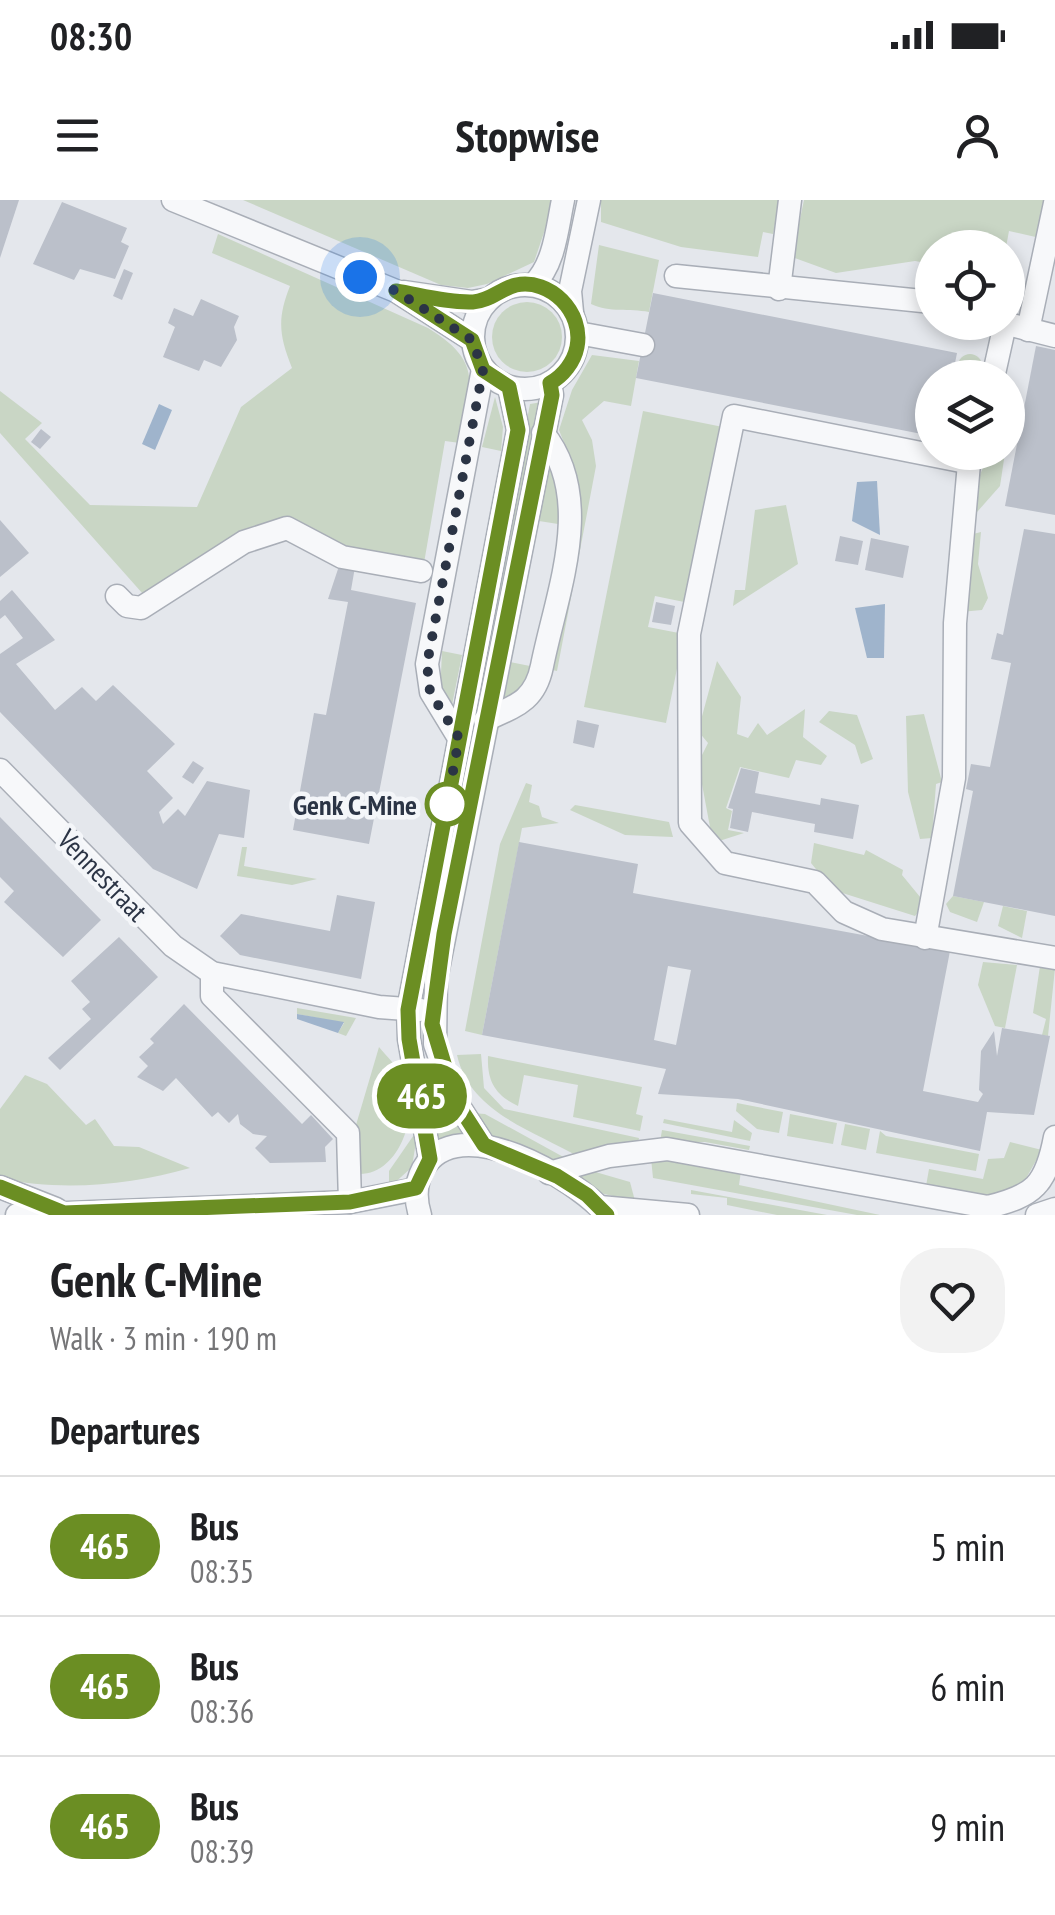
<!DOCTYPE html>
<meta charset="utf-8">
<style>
:root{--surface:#fff;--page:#f2f2f2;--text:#202124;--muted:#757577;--line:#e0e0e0}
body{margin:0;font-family:"PT Sans Narrow",sans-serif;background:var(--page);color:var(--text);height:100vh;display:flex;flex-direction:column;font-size:38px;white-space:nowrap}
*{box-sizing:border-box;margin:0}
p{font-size:32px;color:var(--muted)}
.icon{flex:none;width:55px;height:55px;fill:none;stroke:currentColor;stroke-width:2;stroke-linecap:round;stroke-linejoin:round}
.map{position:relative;height:1015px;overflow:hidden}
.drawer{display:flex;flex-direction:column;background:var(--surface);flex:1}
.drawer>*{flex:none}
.badge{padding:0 20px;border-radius:32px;font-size:35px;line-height:65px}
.tools{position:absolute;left:915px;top:30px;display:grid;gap:20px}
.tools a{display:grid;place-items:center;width:110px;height:110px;border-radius:50%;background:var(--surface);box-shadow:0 5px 15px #0003;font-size:50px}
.you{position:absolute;width:50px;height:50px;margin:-25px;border:8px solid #fff;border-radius:50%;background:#1a73e8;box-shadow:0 0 0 15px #1a73e833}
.map>.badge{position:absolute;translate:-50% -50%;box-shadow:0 0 0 5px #fff}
h2{padding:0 50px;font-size:38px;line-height:90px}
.round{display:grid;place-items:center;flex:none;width:105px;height:105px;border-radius:40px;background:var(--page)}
.headline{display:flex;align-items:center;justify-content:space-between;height:170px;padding:0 50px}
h1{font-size:48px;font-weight:700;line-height:75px}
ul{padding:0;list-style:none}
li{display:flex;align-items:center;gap:30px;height:140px;padding:0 50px;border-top:2px solid var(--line)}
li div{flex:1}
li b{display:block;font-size:38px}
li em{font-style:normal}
li .badge{min-width:110px;font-weight:700;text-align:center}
.status{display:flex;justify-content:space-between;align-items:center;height:70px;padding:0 50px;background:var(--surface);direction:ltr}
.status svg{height:28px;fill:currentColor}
header{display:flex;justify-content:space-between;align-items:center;height:130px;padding:0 50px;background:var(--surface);font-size:45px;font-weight:700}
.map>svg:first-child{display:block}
.green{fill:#c9d6c5}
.water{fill:#9fb4cc}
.building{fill:#bbc0ca;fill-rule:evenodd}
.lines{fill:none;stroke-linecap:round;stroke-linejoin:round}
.minor-casing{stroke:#a9aeb7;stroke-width:25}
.minor{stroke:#f7f8fa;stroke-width:22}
.line-casing{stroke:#fff;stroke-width:22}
.line{stroke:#6b8e23;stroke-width:15}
.walk{stroke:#2b3445;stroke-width:10;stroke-dasharray:0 18}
.stop-dot{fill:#fff;stroke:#6b8e23;stroke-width:5}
.labels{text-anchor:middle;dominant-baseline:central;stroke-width:9;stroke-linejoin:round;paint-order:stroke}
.stop-label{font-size:28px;font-weight:bold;fill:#2b3445;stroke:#f4f6f9;text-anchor:end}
.street-label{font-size:28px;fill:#2b3445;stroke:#f4f6f9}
</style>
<div class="status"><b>08:30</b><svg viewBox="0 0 49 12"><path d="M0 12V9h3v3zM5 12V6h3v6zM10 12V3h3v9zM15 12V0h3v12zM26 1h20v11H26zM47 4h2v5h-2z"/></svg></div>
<header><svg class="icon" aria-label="menu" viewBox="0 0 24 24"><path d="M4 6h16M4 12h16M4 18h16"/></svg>Stopwise<svg class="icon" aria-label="person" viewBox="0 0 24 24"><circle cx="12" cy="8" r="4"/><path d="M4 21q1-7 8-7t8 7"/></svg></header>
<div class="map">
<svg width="1055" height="1015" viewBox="0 0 1055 1015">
<rect width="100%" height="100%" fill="#e4e7ec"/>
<g class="green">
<polygon points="243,0 555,0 534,62 487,84 468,88 441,85"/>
<polygon points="601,0 780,0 773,34 763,32 758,57 681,47 601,22"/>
<polygon points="804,0 1048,0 1040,38 1009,31 1006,47 932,48 932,64 915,61 836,73 792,57"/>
<path d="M218,34L428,128C484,162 471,185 460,243L445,241L424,363L344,349L287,322L143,394L0,233V191L42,223L25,239L90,305L197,307L241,207L292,168C279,135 277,119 290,86L212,53Z"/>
<path d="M599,45L659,60L649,112C629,108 610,113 591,104Z"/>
<circle cx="527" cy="137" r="35"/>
<circle cx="970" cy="166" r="12"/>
<polygon points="592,155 639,161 631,206 604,201 582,220 592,240 596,266 557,471 548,469 579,312 577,276 559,230 572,190"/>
<polygon points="495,197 503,227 501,251 482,247"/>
<polygon points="542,202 472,555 462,552 530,204"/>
<polygon points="643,211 723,227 689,403 655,396 648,427 684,434 666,523 584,507"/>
<polygon points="989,253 1005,253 1000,286 970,320 968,304"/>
<polygon points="550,258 565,284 558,324 539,321 510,462 535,467 533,483 501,504"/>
<polygon points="786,305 798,364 733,406 735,390 745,390 755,310"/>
<polygon points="981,332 978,364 988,398 982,410 960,412 969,335"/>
<polygon points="442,451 462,455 450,515 440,496"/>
<polygon points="717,461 741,497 737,534 748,538 758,523 767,535 805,509 803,537 827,556 821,565 796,560 789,578 740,567 726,608 732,611 728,630 744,633 713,643 698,563 708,543 698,531"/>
<polygon points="829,511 857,515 873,559 861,564 855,545 819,522"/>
<polygon points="924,514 942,582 936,584 932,638 920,639 908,592 906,516"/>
<polygon points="526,583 532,585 529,602 539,606 542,617 559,623 522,628 482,835 465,831 500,644"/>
<polygon points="575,605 669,622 673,637 625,635 570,610"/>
<polygon points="814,643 864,655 866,650 903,670 902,675 925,703 915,716 833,690 811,663"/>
<polygon points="242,647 247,647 244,666 317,679 292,685 237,676"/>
<polygon points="953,696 984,702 977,722 950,712 946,704"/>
<polygon points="1003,706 1027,711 1022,738 998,726"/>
<polygon points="983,762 1017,765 1005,828 995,826 978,785"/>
<polygon points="1040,766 1055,768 1048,836 1042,835 1046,819 1033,813"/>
<polygon points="297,808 356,818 346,836 338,833 344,823 297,814"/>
<path d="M379,847C387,857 398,867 404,878C421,911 400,975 359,974L356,925Z"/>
<path d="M481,854L484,888L504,909L639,938L638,943L579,957C533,930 470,913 457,855Z"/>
<path d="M488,856L642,887L636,914L643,916L640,931L573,917L578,885L524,875L518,906C495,895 487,881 488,856Z"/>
<polygon points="432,861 455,910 434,918 420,864"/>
<path d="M25,875L47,884L86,925L95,919L114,946L139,947L190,968C131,985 61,992 0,978V909Z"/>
<polygon points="737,903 783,912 779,933 757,929 736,911"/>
<polygon points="472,913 485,914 567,959 550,960 495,941"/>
<polygon points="790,914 837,923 833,944 787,936"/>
<polygon points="458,915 467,934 437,940 434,923"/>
<polygon points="664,919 732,932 734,920 752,933 750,941 663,923"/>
<polygon points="845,924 870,929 866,950 841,945"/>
<polygon points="418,929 412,967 389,988 389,971"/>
<polygon points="662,930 750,946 749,950 705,942 660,942"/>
<polygon points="880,931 886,936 979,954 976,971 876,953"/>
<polygon points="1010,942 1042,950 1020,989 989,996 926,986 929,969 983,979 988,959 1004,958"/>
<polygon points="651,958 741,971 739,985 880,1015 857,1015 653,978"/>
<polygon points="592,971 630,982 635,1001 600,993 572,977"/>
<polygon points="691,990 827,1015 777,1015 727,1005 727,998 691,994"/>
</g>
<g class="water">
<polygon points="159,204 172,210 155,250 142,244"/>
<polygon points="877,281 880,335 852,321 857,282"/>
<polygon points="885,404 884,458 867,458 855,408"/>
<polygon points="297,814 344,822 338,833 297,819"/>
</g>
<g class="building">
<polygon points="0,0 19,0 0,58"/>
<polygon points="62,2 127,28 121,42 129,46 115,79 80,69 74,80 33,64"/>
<polygon points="124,69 133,73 122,100 113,96"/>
<polygon points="653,93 957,153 952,178 932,178 932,236 636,178"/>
<polygon points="201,99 239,116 234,127 237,140 221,167 204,160 199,171 163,157 175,127 168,123 174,108 193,116"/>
<polygon points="1036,146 1055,150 1055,315 1005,306"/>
<polygon points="41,229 51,237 40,249 31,242"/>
<polygon points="0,320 29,353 0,377"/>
<polygon points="1024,329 1055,334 1055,716 953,696 973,591 966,589 971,564 990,567 1011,463 991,459 997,433 1003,435"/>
<polygon points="840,336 863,341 858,365 835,361"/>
<polygon points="871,338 909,346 903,378 865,370"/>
<polygon points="340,363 355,367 351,390 416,403 369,644 293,630 314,513 326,515 348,402 328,399"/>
<polygon points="12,390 55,440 16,464 55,510 82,487 96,501 113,485 175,544 147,571 173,598 159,612 163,624 178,609 185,616 207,581 250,590 244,638 219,634 197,689 153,669 0,512 0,454 23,438 5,415 0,419 0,401"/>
<polygon points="656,402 675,406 671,425 652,422"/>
<polygon points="577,520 599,525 594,548 573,543"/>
<polygon points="193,561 204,568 193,584 182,577"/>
<polygon points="741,568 759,572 755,593 820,605 821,598 859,605 853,639 814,632 815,624 752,612 748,632 730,628 733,609 728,608"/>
<polygon points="0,617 101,720 63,757 4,702 14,691 0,677"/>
<path d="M519,642L638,664L633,693L950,751L923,891L978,902L983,894L979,890L981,851L994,831L997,856L1002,828L1050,836L1034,915L987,912L980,951L738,899L658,894L666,869L482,835ZM668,766L691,770L676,845L654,840Z"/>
<polygon points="337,695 375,702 361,779 240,755 220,736 241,714 330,731"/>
<polygon points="119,737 158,777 60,870 48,858 91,819 82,809 90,802 71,781"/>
<polygon points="184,804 302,924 311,915 333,939 325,947 326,962 270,963 255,948 267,936 253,934 240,924 238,914 229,923 218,912 212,917 176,878 163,891 137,877 148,866 139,857 154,843 150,839"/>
</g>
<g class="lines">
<defs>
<g id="minor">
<polyline points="173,0 396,91 472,140"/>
<polyline points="676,76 932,102"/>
<circle cx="525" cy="137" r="52"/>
<path d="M533,85C555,64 557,28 563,0"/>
<polyline points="779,89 790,0"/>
<polyline points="404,92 472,102 489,99"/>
<polyline points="572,112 570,91 589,0"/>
<polyline points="1000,122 1055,136"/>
<polyline points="1028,130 1055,3"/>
<polyline points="578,133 643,145"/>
<polyline points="993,178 1005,124"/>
<polyline points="966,262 734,216 689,434 690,623 725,663 815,682 844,712 882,729 1055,758"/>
<polyline points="117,396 127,406 141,408 244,342 287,328 342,357 421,371"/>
<path d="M485,520C516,506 535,501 542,466C557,391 596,299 543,233"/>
<polyline points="459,538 431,492 427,464 483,169"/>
<polyline points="0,570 173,746 212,773 379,807 420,810"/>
<polyline points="925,738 954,578 955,423 970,252"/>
<polyline points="212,773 212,796 348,933 350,1002"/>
<polyline points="484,945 455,900 435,844 436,779 552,195 550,183"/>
<polyline points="430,959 409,839 408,810 518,230 509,187"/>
<path d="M549,973L609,956L667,949L988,1007C1034,996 1046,985 1055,937"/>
<polyline points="0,987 56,1009"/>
<polyline points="600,1007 688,1015"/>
<polyline points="17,1015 350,1002 416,989"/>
<path d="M420,1015C415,999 415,984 423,969C458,908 575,978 607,1015"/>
<polyline points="1037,1015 1055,1009"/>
</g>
</defs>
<use href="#minor" class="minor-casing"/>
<use href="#minor" class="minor"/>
</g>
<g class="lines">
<defs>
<path id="line" d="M0,987L64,1013L350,1002L416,988L430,959L409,839L408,810L518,230L509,187L483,170L472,140L396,91C420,95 448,103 473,102C490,101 500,89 516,85C550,78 584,112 577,147C574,162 563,176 550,183L552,195L444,734L432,824L455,900L484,945L557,976L587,995L607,1015"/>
</defs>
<use href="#line" class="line-casing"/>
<use href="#line" class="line"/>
<polyline class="walk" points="360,77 396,91 472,140 483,170 427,464 430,492 459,538 447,604"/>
</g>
<circle class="stop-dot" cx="447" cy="604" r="20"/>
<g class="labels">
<g class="stop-label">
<text x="417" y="604">Genk C-Mine</text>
</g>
<g class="street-label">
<text transform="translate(103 675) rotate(46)">Vennestraat</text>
</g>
</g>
</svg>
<div class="tools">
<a><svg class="icon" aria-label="locate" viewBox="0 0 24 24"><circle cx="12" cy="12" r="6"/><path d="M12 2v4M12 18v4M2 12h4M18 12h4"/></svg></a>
<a><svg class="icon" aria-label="layers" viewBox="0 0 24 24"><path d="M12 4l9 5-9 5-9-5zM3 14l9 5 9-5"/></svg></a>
</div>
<div class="you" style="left:360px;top:77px"></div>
<b class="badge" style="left:422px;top:896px;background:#6b8e23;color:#fff">465</b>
</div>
<section class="drawer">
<div class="headline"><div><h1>Genk C-Mine</h1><p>Walk · 3 min · 190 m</p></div><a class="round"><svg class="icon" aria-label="heart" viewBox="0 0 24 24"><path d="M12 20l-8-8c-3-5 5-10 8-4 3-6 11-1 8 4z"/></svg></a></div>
<h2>Departures</h2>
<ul>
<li><span class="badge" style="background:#6b8e23;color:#fff">465</span><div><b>Bus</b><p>08:35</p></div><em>5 min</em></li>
<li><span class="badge" style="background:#6b8e23;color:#fff">465</span><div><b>Bus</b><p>08:36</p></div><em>6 min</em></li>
<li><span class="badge" style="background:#6b8e23;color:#fff">465</span><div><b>Bus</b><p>08:39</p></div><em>9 min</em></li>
</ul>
</section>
